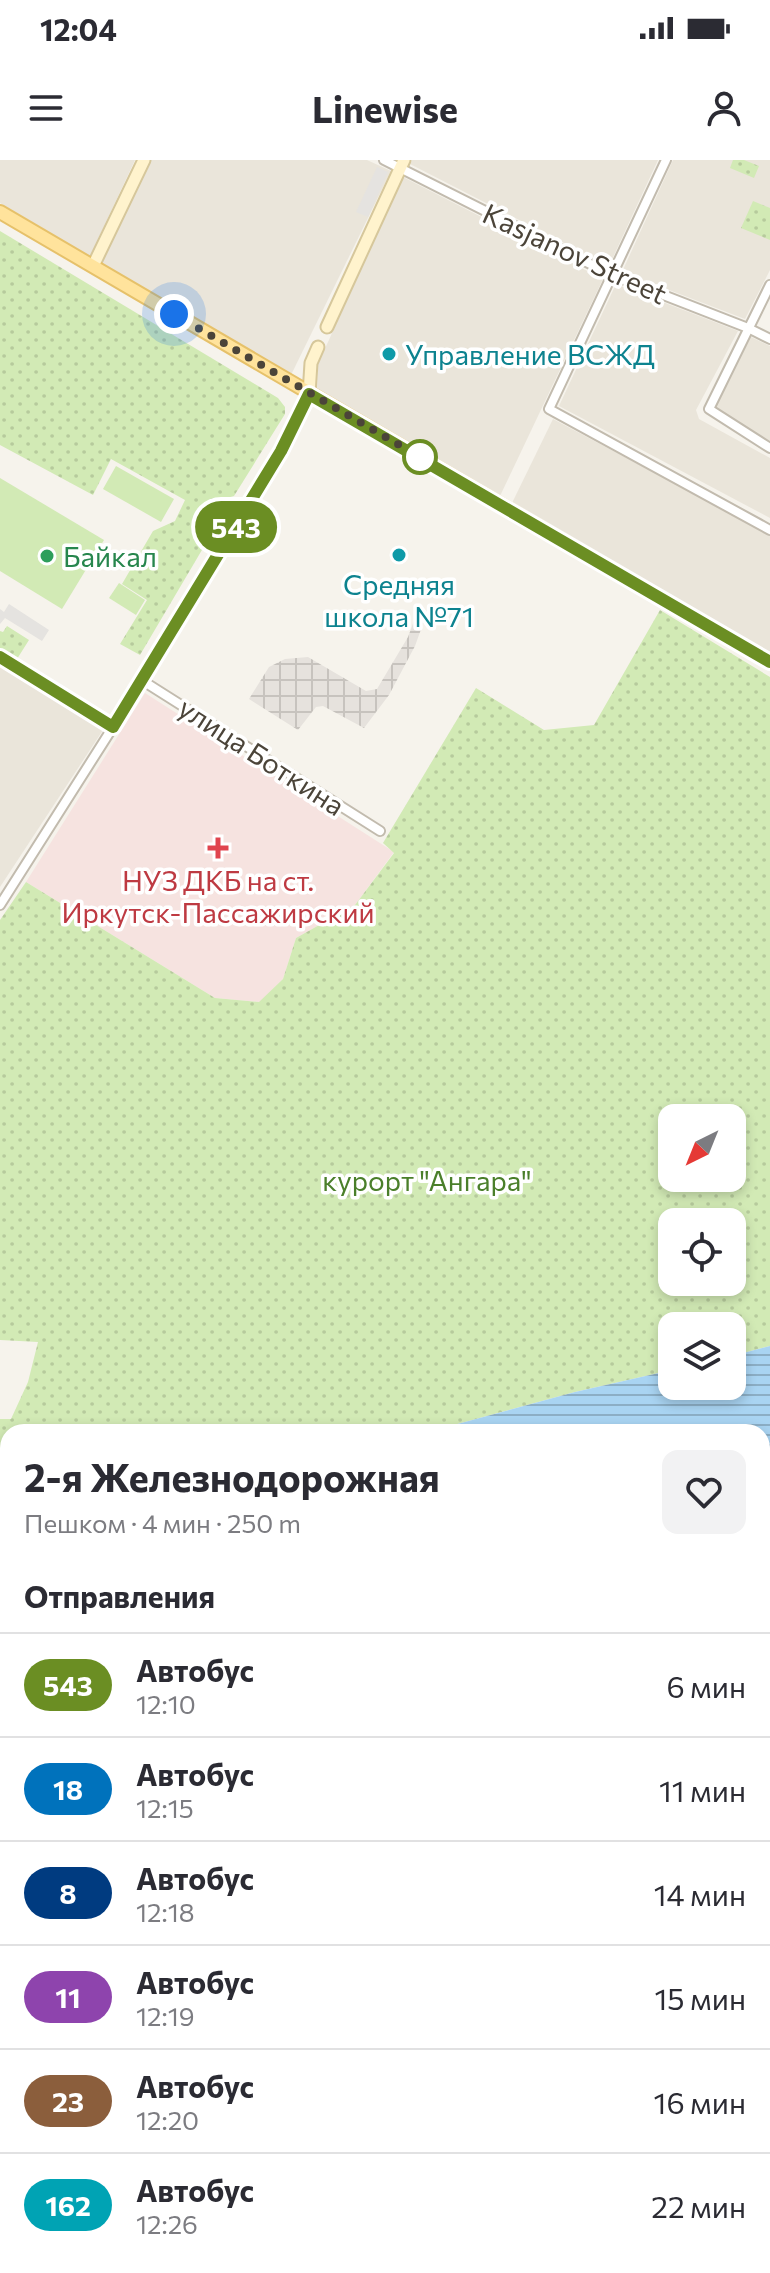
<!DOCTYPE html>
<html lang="ru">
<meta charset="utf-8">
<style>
:root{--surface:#fff;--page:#f2f2f3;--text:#2b2b33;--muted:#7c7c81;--line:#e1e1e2}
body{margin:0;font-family:Commissioner,sans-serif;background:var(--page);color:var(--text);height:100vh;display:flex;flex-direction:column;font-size:30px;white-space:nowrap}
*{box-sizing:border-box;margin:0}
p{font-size:26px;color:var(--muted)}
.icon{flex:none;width:44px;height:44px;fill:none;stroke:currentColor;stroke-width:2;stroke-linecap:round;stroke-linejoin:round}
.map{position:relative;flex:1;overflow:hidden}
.side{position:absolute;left:0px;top:1264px;width:770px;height:850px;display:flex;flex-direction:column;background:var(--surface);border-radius:24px 24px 0 0;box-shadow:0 4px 12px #0003}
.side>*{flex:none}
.badge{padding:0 16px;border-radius:26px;font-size:28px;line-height:52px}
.needle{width:52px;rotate:223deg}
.buttons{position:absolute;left:658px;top:944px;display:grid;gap:16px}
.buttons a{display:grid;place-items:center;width:88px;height:88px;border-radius:16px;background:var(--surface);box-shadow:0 4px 12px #0003;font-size:40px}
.you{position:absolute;width:40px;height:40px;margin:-20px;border:6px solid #fff;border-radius:50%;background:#1a73e8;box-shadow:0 0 0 12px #1a73e833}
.map>.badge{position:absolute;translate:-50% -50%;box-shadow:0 0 0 4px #fff}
h2{padding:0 24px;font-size:30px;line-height:72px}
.round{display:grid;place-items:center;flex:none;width:84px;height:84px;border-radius:16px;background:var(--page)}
.headline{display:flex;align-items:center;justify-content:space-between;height:136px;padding:0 24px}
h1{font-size:38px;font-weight:700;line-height:60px}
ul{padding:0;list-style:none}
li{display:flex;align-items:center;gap:24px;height:104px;padding:0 24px;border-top:2px solid var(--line)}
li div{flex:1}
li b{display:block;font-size:30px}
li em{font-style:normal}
li .badge{min-width:88px;font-weight:700;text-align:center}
.status{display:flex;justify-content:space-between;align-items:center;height:56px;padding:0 40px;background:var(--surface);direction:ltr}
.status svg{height:22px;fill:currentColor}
header{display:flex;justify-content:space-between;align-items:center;height:104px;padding:0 24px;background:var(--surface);font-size:36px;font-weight:700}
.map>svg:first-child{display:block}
.residential{fill:#eae5da}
.industrial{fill:url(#industrial-grid)}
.medical{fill:#f6e3e0}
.grass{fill:#d2eab5}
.park{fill:url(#park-dots);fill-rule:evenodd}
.parking{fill:#e5e3e0}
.water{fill:url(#water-rules)}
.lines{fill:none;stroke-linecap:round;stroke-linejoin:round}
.street-casing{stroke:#c2bbae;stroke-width:12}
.secondary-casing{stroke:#d6c79b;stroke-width:15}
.primary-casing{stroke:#e6c16a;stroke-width:16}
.street{stroke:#fff;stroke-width:8}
.secondary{stroke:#fff3cd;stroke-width:11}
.primary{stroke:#ffe39c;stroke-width:12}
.line-casing{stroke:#fff;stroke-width:18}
.line{stroke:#6b8e23;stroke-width:12}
.walk{stroke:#4b4439;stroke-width:8;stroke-dasharray:0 14.4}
.culture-dot{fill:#0f9aa8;stroke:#fff;stroke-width:3}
.stop-dot{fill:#fff;stroke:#6b8e23;stroke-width:4}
.leisure-dot{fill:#2e9e5b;stroke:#fff;stroke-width:3}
.health-dot{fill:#e0444e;stroke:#fff;stroke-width:3}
.labels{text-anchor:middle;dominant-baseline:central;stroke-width:7;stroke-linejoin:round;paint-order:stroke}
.street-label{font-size:28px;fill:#4b4439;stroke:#fff}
.culture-label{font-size:28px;fill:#0d838f;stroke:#fff;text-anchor:start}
.leisure-label{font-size:28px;fill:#27864d;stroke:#fff;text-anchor:start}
.health-label{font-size:28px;fill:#be3a42;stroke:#fff}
.park-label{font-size:28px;fill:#4a7f2a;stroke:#fff}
</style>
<div class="status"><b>12:04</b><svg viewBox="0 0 49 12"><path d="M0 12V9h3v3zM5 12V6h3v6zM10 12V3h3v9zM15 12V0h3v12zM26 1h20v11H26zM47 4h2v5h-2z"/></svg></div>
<header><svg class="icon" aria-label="menu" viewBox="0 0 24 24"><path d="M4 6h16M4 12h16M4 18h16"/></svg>Linewise<svg class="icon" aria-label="person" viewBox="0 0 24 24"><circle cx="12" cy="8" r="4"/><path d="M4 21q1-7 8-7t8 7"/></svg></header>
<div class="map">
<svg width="770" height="2113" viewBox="0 0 770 2113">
<defs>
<pattern id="industrial-grid" width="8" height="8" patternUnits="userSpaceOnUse" patternTransform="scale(2)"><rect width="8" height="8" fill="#e6e2dd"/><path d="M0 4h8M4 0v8" fill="none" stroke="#c7c3be"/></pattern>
<pattern id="park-dots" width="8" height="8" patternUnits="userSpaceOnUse" patternTransform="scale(2)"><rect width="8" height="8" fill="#d2eab5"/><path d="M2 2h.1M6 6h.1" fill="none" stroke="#b6ca9c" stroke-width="1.8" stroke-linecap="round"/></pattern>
<pattern id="water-rules" width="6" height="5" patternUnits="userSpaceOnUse" patternTransform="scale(2)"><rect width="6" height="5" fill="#a9d4f2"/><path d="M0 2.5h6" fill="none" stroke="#8caec5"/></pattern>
</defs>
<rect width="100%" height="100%" fill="#f6f3ec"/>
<g class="residential">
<polygon points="0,0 135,0 90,96 0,43"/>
<polygon points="151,0 367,0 391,11 291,215 102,103"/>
<polygon points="412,0 658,0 609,106 410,4"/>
<polygon points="673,0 770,0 770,110 745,159 622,112"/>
<polygon points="403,17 603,119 500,336 317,230 318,204"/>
<polygon points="616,124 738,171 696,250 699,259 770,298 770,358 559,246"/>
<polygon points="751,177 770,186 770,282 711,250"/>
<polygon points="553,259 770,374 770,494 512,343"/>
<polygon points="0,507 103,570 0,727"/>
<polygon points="0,1529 8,1531 8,2106 395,2106 395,2113 0,2113"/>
</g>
<polygon class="industrial" points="415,458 424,461 415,486 389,535 364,568 323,546 316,547 298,570 249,539 269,507 285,499 308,497 366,531 377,529 408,477"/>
<polygon class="medical" points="145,533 394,692 355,745 296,778 283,819 260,842 215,838 26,722"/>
<g class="grass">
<polygon points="116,306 174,339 161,362 103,329"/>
<polygon points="0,318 104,380 62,449 0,411"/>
<polygon points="119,423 145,440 136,455 109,438"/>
</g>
<g class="park">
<polygon points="733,0 744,0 759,6 754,18 730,8"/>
<polygon points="753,41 770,48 770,80 741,68"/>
<polygon points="0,71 278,238 285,247 285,254 234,336 223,339 218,350 222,356 140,495 120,484 147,440 122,424 153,371 175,361 185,340 111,299 93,335 0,285"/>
<path d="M660,450L770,517V1186L732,1196V1166H672V1210L575,1232L428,1272H8V1300L0,1299V1259H11L28,1222L38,1182L0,1180V760L26,722L215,838L259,842L283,819L296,778L355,745L394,693L383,683L476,528L544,570L594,565ZM672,958H732V1018H672ZM672,1062H732V1122H672Z"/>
<polygon points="7,466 29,480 17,499 0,489 0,471 3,472"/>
<polygon points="762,1709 770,1709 770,2113 401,2113 399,2106 762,2106"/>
</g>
<g class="parking">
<polygon points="377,7 388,12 368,57 356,52"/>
<polygon points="9,444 49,470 42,481 5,458 0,464 0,449 4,452"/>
</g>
<g class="water">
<polygon points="770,1186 770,1370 762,1374 762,1272 428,1272 575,1232 672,1210 672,1226 732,1226 732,1196"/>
<polygon points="0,1299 8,1300 8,1514 0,1512"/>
</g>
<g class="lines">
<defs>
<g id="street">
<polyline points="384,0 612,115 748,168 770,179"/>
<polyline points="666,0 549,249 770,370"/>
<polyline points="770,125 709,249 770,288"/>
<polyline points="143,521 380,671"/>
<polyline points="0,745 113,567"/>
<polyline points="0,1532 8,1533"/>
<polyline points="0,1664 8,1667"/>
<polyline points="762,1915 770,1911"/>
<polyline points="0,1918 8,1892"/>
<polyline points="384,2106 385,2113"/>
<polyline points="227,2113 229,2106"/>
</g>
<g id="secondary">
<polyline points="93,106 144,0"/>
<polyline points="327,167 404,0"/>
<polyline points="309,234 311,203 318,187"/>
</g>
<g id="primary">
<polyline points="0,52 770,502"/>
<polyline points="0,497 113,567 281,291 309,234"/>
</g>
</defs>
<use href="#street" class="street-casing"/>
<use href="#secondary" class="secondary-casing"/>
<use href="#primary" class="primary-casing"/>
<use href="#street" class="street"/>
<use href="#secondary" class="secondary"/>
<use href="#primary" class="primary"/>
</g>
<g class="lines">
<defs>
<polyline id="line" points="0,497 113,567 281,291 309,234 770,502"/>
</defs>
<use href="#line" class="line-casing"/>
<use href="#line" class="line"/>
<polyline class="walk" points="174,154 420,297"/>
</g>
<g class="culture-dot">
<circle cx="389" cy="194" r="8"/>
<circle cx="399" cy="395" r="8"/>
</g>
<circle class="stop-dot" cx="420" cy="297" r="16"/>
<circle class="leisure-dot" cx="47" cy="396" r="8"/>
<path class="health-dot" d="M214 676h8v8h8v8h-8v8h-8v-8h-8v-8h8z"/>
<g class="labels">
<g class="street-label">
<text transform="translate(575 93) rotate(25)">Kasjanov Street</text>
<text transform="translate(262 596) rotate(33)">улица Боткина</text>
</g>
<g class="culture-label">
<text x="405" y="194">Управление ВСЖД</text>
<text x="399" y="424" text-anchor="middle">Средняя<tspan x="399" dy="32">школа №71</tspan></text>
</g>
<g class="leisure-label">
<text x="63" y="396">Байкал</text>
</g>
<g class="health-label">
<text x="218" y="720">НУЗ ДКБ на ст.<tspan x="218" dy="32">Иркутск-Пассажирский</tspan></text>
</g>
<g class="park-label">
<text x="427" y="1020">курорт "Ангара"</text>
</g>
</g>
</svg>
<div class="buttons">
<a><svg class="needle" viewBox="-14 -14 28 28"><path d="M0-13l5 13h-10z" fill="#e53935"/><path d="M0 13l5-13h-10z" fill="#7c7c81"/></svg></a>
<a><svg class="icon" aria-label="locate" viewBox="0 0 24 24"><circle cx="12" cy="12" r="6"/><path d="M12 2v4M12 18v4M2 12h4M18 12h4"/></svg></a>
<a><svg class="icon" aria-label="layers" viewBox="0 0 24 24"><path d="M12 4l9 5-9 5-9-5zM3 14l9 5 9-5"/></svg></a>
</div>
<div class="you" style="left:174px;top:154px"></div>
<b class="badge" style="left:236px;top:367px;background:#6b8e23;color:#fff">543</b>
<section class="side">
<div class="headline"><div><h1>2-я Железнодорожная</h1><p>Пешком · 4 мин · 250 m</p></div><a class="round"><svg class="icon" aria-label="heart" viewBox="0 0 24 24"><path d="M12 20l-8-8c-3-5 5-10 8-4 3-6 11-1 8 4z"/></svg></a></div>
<h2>Отправления</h2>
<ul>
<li><span class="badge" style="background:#6b8e23;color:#fff">543</span><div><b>Автобус</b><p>12:10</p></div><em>6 мин</em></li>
<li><span class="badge" style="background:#0072bc;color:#fff">18</span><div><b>Автобус</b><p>12:15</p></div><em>11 мин</em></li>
<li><span class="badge" style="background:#003b80;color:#fff">8</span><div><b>Автобус</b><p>12:18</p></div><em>14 мин</em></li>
<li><span class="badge" style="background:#8e44ad;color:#fff">11</span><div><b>Автобус</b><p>12:19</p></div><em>15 мин</em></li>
<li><span class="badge" style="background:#8b5e3c;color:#fff">23</span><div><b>Автобус</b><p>12:20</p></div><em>16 мин</em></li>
<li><span class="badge" style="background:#00a3b4;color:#fff">162</span><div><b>Автобус</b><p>12:26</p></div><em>22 мин</em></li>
</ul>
</section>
</div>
